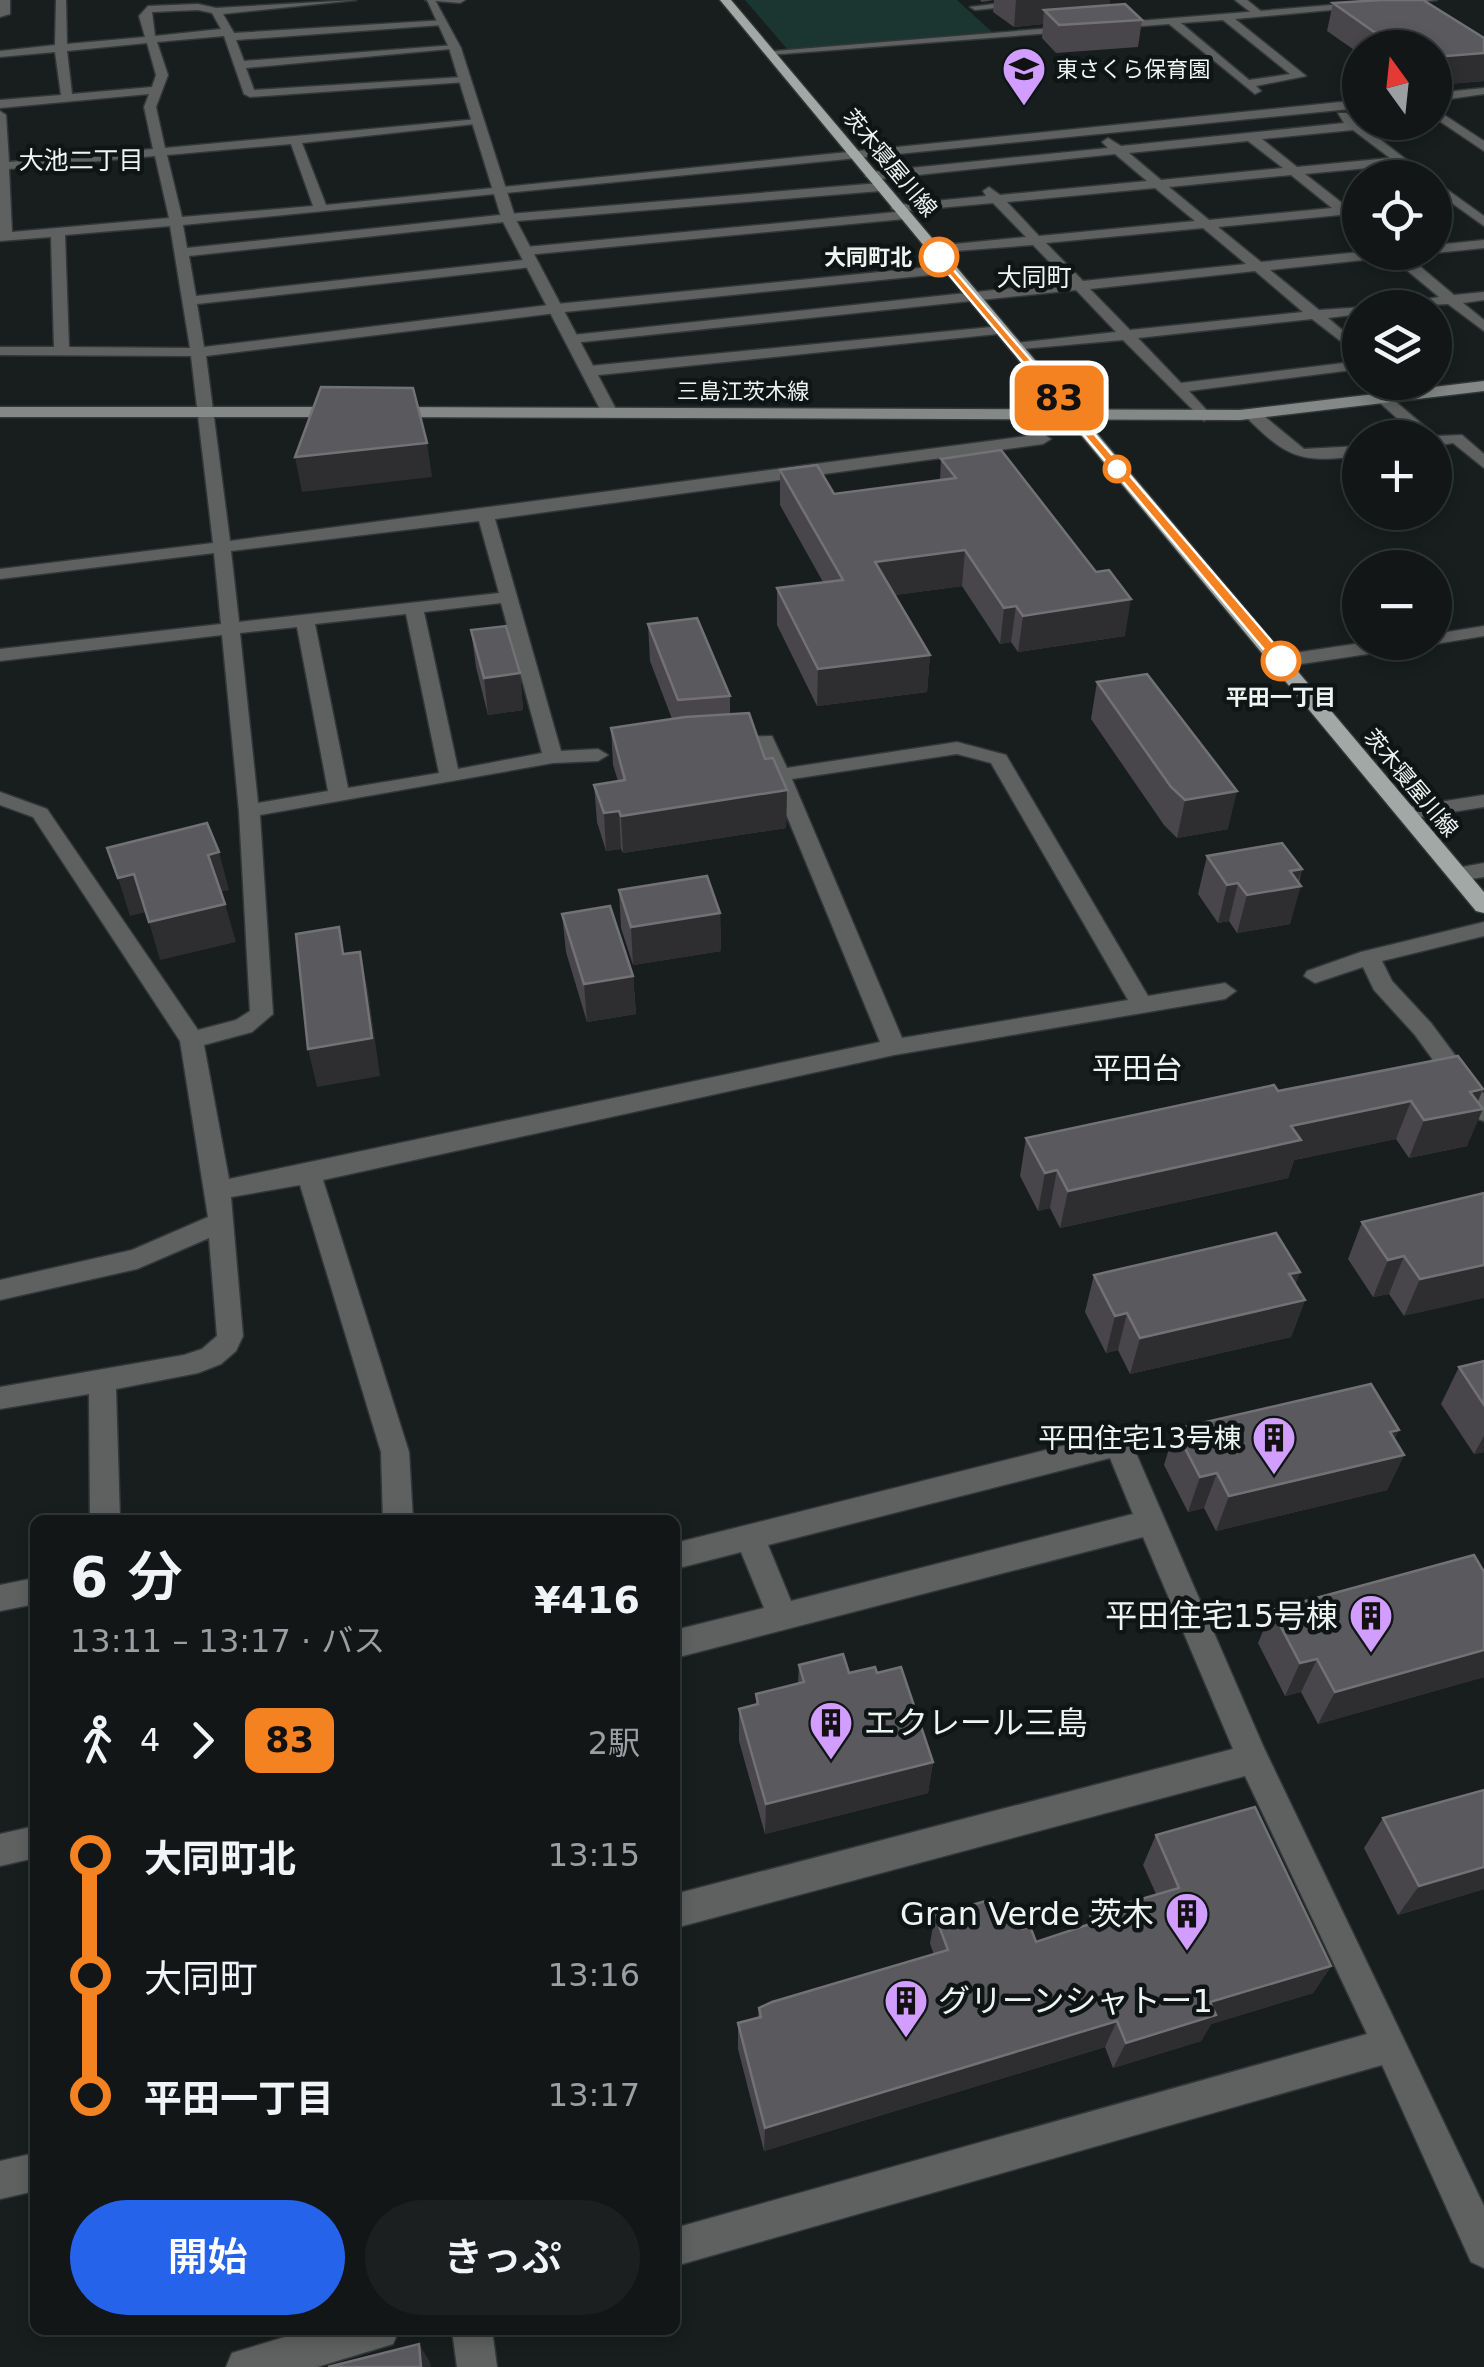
<!DOCTYPE html>
<html lang="ja">
<meta charset="utf-8">
<style>
:root{--surface:#121616;--page:#1b1f1f;--text:#f1f3f6;--muted:#9c9fa1;--line:#313535;--accent:#2563eb}
body{margin:0;font-family:"DejaVu Sans","Noto Sans JP",sans-serif;background:var(--page);color:var(--text);height:100vh;display:flex;flex-direction:column;font-size:38px;white-space:nowrap}
*{box-sizing:border-box;margin:0}
p{font-size:32px;color:var(--muted)}
.icon{flex:none;width:55px;height:55px;fill:none;stroke:currentColor;stroke-width:2;stroke-linecap:round;stroke-linejoin:round}
.map{position:relative;flex:1;overflow:hidden}
.panel{position:absolute;left:30px;top:1515px;width:650px;height:820px;display:flex;flex-direction:column;background:var(--surface);border-radius:15px;box-shadow:0 5px 15px #0003,0 0 0 2px var(--line)}
.panel>*{flex:none}
.badge{padding:0 20px;border-radius:15px;font-size:35px;line-height:65px}
.needle{width:65px;rotate:345deg}
.controls{position:absolute;left:1342px;top:30px;display:grid;gap:20px}
.controls a{display:grid;place-items:center;width:110px;height:110px;border-radius:50%;background:var(--surface);box-shadow:0 5px 15px #0003,0 0 0 2px var(--line);font-size:50px}
.map>.badge{position:absolute;translate:-50% -50%;box-shadow:0 0 0 5px #fff}
.legs{display:flex;align-items:center;gap:15px;height:110px;padding:0 40px;font-size:32px}
.legs p{margin-inline-start:auto}
.overview{display:flex;align-items:center;justify-content:space-between;height:170px;padding:0 40px}
h1{font-size:55px;font-weight:600;line-height:75px}
.cta{display:flex;gap:20px;margin-top:auto;padding:20px 40px}
.cta a{flex:1;height:115px;border-radius:60px;background:var(--accent);color:#fff;font-size:40px;font-weight:600;line-height:115px;text-align:center}
.cta a+a{background:var(--page);color:var(--text)}
ul{padding:0 40px;list-style:none}
li{display:flex;align-items:center;gap:35px;height:120px;font-size:38px}
li i{display:grid;place-items:center;width:15px;height:100%;margin:0 12px;background:currentColor}
li i::after{content:'';width:25px;height:25px;margin:-12px;border:8px solid;border-radius:50%;background:var(--surface)}
li p{margin-inline-start:auto}
li:first-child i{background:linear-gradient(#0000 50%,currentColor 0)}
li:last-child i{background:linear-gradient(currentColor 50%,#0000 0)}
.map>svg:first-child{display:block}
.green{fill:#1b3631}
.lines{fill:none;stroke-linecap:round;stroke-linejoin:round}
.minor-casing{stroke:#323837;stroke-width:3}
.tertiary-casing{stroke:#323837;stroke-width:3}
.secondary-casing{stroke:#323837;stroke-width:3}
.primary-casing{stroke:#323837;stroke-width:3}
.minor{fill:#5f6161;fill-rule:evenodd}
.tertiary{fill:#5f6161;fill-rule:evenodd}
.secondary{fill:#848988;fill-rule:evenodd}
.primary{fill:#a2a8a6;fill-rule:evenodd}
.wall{fill:#49464b}
.shaded-wall{fill:#2e2e31}
.building{fill:#5a595d;stroke:#727174;stroke-width:2.5}
.line-1{fill:#f58220;stroke:#fff;stroke-width:2.5}
.stop-1-dot{fill:#fff;stroke:#f58220;stroke-width:5}
.labels{text-anchor:middle;dominant-baseline:central;stroke-width:9;stroke-linejoin:round;paint-order:stroke}
.far-poi-label{font-size:22px;fill:#eff3f2;stroke:#0f1514;text-anchor:start}
.far-street-label{font-size:22px;fill:#eff3f2;stroke:#0f1514}
.far-stop-label{font-size:22px;font-weight:bold;fill:#eff3f2;stroke:#0f1514;text-anchor:end}
.far-neighbourhood-label{font-size:25px;fill:#eff3f2;stroke:#0f1514}
.poi-label{font-size:28px;fill:#eff3f2;stroke:#0f1514;text-anchor:end}
.neighbourhood-label{font-size:30px;fill:#eff3f2;stroke:#0f1514}
.near-poi-label{font-size:32px;fill:#eff3f2;stroke:#0f1514;text-anchor:end}
</style>
<div class="map">
<svg width="1484" height="2367" viewBox="0 0 1484 2367">
<rect width="100%" height="100%" fill="#181e1d"/>
<polygon class="green" points="745,0 957,0 992,32 788,50"/>
<g class="lines">
<defs>
<g id="minor">
<polygon points="0,0 10,0 10,14 0,17"/>
<path d="M56,0H66L67,44L145,37L139,16L148,6L198,4L216,8L356,0L223,14L234,33L446,20L442,25L236,40L244,61L455,45L461,48L246,68L254,90L462,77L466,82L250,97L244,94L224,36L157,42L168,75L156,107L165,148L478,119L484,123L302,143L326,205L1360,100V108L183,225L187,248L509,214L880,183L886,187L880,191L504,222L189,256L196,296L532,259L539,263L532,267L197,304L204,347L557,304L950,265L957,269L950,273L564,312L206,356L230,541L1043,434L1051,439L1043,444L495,519L561,751L598,749L608,755L598,761L553,763L260,815L273,1014L252,1032L204,1045L229,1179L880,1042L758,746L720,747L717,743L727,737L772,736L787,768L957,742L1006,755L1148,996L1225,983L1236,991L1225,999L894,1055L323,1180L409,1452L413,1520H383L381,1452L300,1185L231,1197L243,1336L236,1351L221,1364L198,1373L116,1389L120,1520H90L89,1394L0,1409V1387L184,1355L202,1349L217,1336L209,1238L137,1269L0,1300V1280L132,1250L208,1217L180,1041L33,817L0,805V792L47,809L198,1030L236,1020L250,1011L239,811L222,635L0,661V649L221,624L214,553L0,579V569L213,543L191,356L0,355V347H54L51,237L0,241V111L6,115L9,162L153,149L144,107L149,94L0,108V100L61,95L55,52L0,57V51L55,45ZM198,10L212,13L221,29L155,36L152,12ZM147,43L156,75L152,87L72,94L67,51ZM291,144L313,206L182,217L167,155ZM155,156L169,218L12,232L9,169ZM170,226L190,348L69,347L65,235ZM479,521L499,593L239,622L231,551ZM501,603L542,753L458,769L424,612ZM406,614L439,773L348,788L315,624ZM297,627L328,791L258,803L240,633ZM957,754L991,763L1128,1000L902,1038L792,779Z"/>
<polygon points="425,0 465,0 460,3"/>
<polygon points="1027,0 1074,0 975,10 970,7"/>
<path d="M1392,0H1437L1235,19L1306,76L1256,86L1261,91L1255,94L1169,24L769,55L763,52ZM1223,20L1290,74L1249,80L1181,23Z"/>
<polygon points="1484,88 1484,94 1435,101 1435,93"/>
<polygon points="1435,109 1484,141 1484,151 1435,118"/>
<path d="M1338,113H1346L1430,178H1415L1399,165L1305,174L1346,206L1360,205L1356,220L1340,215L1218,227L1261,262L1360,252H1403L1454,295L1484,292V300L1463,303L1484,320V331L1448,304L1375,308L1439,297L1391,257L1270,270L1319,310L1365,307L1360,308V314L1328,318L1360,345V356L1312,319L1138,338L1181,383L1360,361V369L1189,391L1212,416L1204,421L1123,340L1011,350L1009,347L1016,343L1116,332L1076,290L573,343L566,339L573,335L1069,282L1033,245L929,253V247L934,246L1026,237L993,203L905,211L911,215L904,219L526,255L519,251L526,247L897,212L891,208L893,205L986,196L983,191L989,187L1000,195L1147,181L1115,154L871,180L865,176L871,172L1108,148L1102,142L1108,138L1121,146L1344,123ZM1353,130L1390,158L1297,167L1262,139ZM1248,141L1283,168L1161,180L1129,153ZM1291,175L1332,208L1209,220L1169,187ZM1155,188L1195,221L1039,236L1007,202ZM1203,228L1246,264L1083,281L1046,243ZM1255,271L1303,312L1130,330L1090,289Z"/>
<polygon points="1435,181 1484,216 1484,226 1435,191"/>
<polygon points="1484,240 1484,248 1435,253 1433,252 1435,245"/>
<polygon points="1002,326 1009,330 1007,333 589,376 581,371 589,366"/>
<polygon points="1387,382 1404,382 1417,395 1404,398"/>
<polygon points="1379,396 1389,396 1436,436 1462,435 1484,454 1484,468 1453,443 1435,446 1435,438 1419,438 1379,402"/>
<path d="M1246,411H1258L1304,449L1360,446V456C1302,463 1288,459 1246,417Z"/>
<polygon points="1484,626 1484,636 1435,644 1428,642 1435,642 1435,634"/>
<polygon points="1368,642 1417,642 1408,648 1281,667 1272,661 1281,655"/>
<polygon points="1484,795 1484,807 1407,819 1397,813 1407,807"/>
<polygon points="1484,863 1484,877 1458,881 1447,874 1451,869"/>
<polygon points="1484,922 1484,936 1382,961 1392,981 1431,1023 1484,1094 1484,1121 1475,1118 1415,1035 1374,990 1363,967 1315,983 1304,976 1307,971 1361,952"/>
<path d="M1118,1432L1128,1436L1132,1444L1264,1748L1484,2206V2268L1471,2262L1382,2065L675,2266V2228L1367,2034L1245,1776L675,1928V1894L1233,1749L1143,1537L675,1658V1630L764,1608L741,1552L675,1569V1543ZM1110,1458L1133,1514L791,1601L768,1545Z"/>
<polygon points="35,1578 35,1604 0,1611 0,1585"/>
<polygon points="35,1826 35,1858 0,1866 0,1834"/>
<polygon points="35,2153 35,2191 0,2199 0,2161"/>
<polygon points="308,2330 399,2330 393,2344 317,2367 226,2367 232,2353"/>
<polygon points="452,2330 492,2330 497,2367 457,2367"/>
</g>
<g id="tertiary">
<polygon points="427,0 435,0 461,48 516,220 618,413 616,416 602,413 502,220 449,48"/>
<polygon points="1235,0 1247,0 1262,12 1253,14"/>
</g>
<g id="secondary">
<polygon points="1484,381 1484,391 1240,420 386,417 378,412 386,407 1240,410"/>
<polygon points="0,407 346,407 354,412 346,417 0,417"/>
</g>
<polygon id="primary" points="720,0 731,0 1484,892 1484,913 1476,911"/>
</defs>
<use href="#minor" class="minor-casing"/>
<use href="#tertiary" class="tertiary-casing"/>
<use href="#secondary" class="secondary-casing"/>
<use href="#primary" class="primary-casing"/>
<use href="#minor" class="minor"/>
<use href="#tertiary" class="tertiary"/>
<use href="#secondary" class="secondary"/>
<use href="#primary" class="primary"/>
</g>
<g class="wall">
<polygon points="980,0 1110,0 1109,5 1142,20 1138,47 1056,53 1042,38 1043,24 1014,27 993,12 994,0 982,2"/>
<polygon points="1333,3 1484,38 1484,81 1435,85 1435,48 1360,48 1360,54 1327,31"/>
<polygon points="941,459 1125,636 1018,652 1011,642 1000,644 962,586 895,595 930,655 927,692 817,706 777,625 777,588 823,582 780,505 780,470 834,494 940,480"/>
<polygon points="648,624 730,696 730,714 787,790 786,828 623,853 621,849 606,851 597,822 594,785 618,781 613,765 611,728 672,719 650,661"/>
<polygon points="471,630 520,673 523,710 488,715 476,667"/>
<polygon points="1097,682 1228,829 1177,838 1164,825 1091,719"/>
<polygon points="1207,856 1302,869 1290,924 1237,933 1229,921 1218,923 1198,894"/>
<polygon points="619,890 720,913 721,951 633,965 621,928"/>
<polygon points="562,914 633,976 636,1014 587,1022 566,952"/>
<polygon points="1483,1089 1478,1102 1467,1146 1409,1158 1396,1139 1294,1160 1288,1178 1060,1228 1050,1208 1038,1211 1020,1176 1026,1138 1278,1091"/>
<polygon points="1484,1193 1404,1316 1389,1294 1373,1297 1348,1259 1362,1222"/>
<polygon points="1300,1272 1295,1284 1305,1300 1291,1337 1130,1374 1118,1350 1106,1353 1085,1312 1094,1275"/>
<polygon points="1484,1361 1484,1452 1474,1454 1441,1404 1459,1367"/>
<polygon points="1175,1429 1399,1430 1394,1439 1404,1455 1387,1490 1216,1531 1204,1508 1188,1512 1164,1465"/>
<polygon points="1484,1572 1484,1677 1318,1724 1301,1692 1285,1696 1258,1643 1272,1610"/>
<polygon points="799,1665 849,1673 877,1673 933,1762 928,1793 765,1834 739,1741 739,1709 756,1704 756,1694 798,1683"/>
<polygon points="1383,1818 1484,1889 1398,1915 1364,1848"/>
<polygon points="1156,1835 1331,1966 1313,1993 1211,2024 1201,2041 1113,2068 1105,2047 764,2151 738,2049 738,2023 758,2017 759,2008 934,1955 930,1943 935,1915 999,1916 1022,1929 1036,1942 1086,1925 1090,1914 1156,1894 1143,1865"/>
</g>
<g class="shaded-wall">
<polygon points="1016,0 1110,0 1107,19 1044,10 1043,24 1014,27"/>
<polygon points="1484,53 1484,81 1435,85 1435,57"/>
<polygon points="427,443 432,477 302,492 295,457"/>
<polygon points="965,550 962,586 873,598 875,562"/>
<polygon points="1131,599 1125,636 1018,652 1023,616"/>
<polygon points="1016,606 1011,642 1000,644 1004,608"/>
<polygon points="930,655 927,692 817,706 818,669"/>
<polygon points="520,673 523,710 488,715 484,678"/>
<polygon points="787,790 786,828 623,853 621,816"/>
<polygon points="1237,791 1228,829 1177,838 1185,800"/>
<polygon points="619,811 621,849 606,851 604,813"/>
<polygon points="219,852 229,890 219,892 208,855"/>
<polygon points="1302,869 1296,887 1301,886 1290,924 1237,933 1247,895 1290,871"/>
<polygon points="134,874 146,912 130,916 118,878"/>
<polygon points="1238,883 1229,921 1218,923 1227,885"/>
<polygon points="225,904 236,942 160,960 149,922"/>
<polygon points="720,913 721,951 633,965 631,927"/>
<polygon points="360,952 368,990 380,1076 317,1087 308,1049"/>
<polygon points="633,976 636,1014 587,1022 584,984"/>
<polygon points="1483,1089 1474,1110 1483,1109 1467,1146 1409,1158 1424,1120 1470,1092"/>
<polygon points="1411,1101 1396,1139 1294,1160 1288,1178 1060,1228 1068,1191 1291,1126"/>
<polygon points="1057,1170 1050,1208 1038,1211 1045,1173"/>
<polygon points="1404,1256 1389,1294 1373,1297 1388,1260"/>
<polygon points="1484,1265 1484,1298 1404,1316 1420,1279"/>
<polygon points="1300,1272 1288,1304 1305,1300 1291,1337 1130,1374 1140,1338 1289,1274"/>
<polygon points="1127,1313 1118,1350 1106,1353 1115,1316"/>
<polygon points="1399,1430 1385,1459 1404,1455 1387,1490 1216,1531 1229,1496 1390,1432"/>
<polygon points="1484,1436 1484,1452 1474,1454"/>
<polygon points="1217,1473 1204,1508 1188,1512 1200,1477"/>
<polygon points="1484,1650 1484,1677 1318,1724 1335,1692"/>
<polygon points="1317,1659 1301,1692 1285,1696 1300,1663"/>
<polygon points="933,1762 928,1793 765,1834 766,1804"/>
<polygon points="675,1824 677,1854 675,1855"/>
<polygon points="1484,1867 1484,1889 1398,1915 1419,1886"/>
<polygon points="1331,1966 1313,1993 1211,2024 1201,2041 1113,2068 1126,2043 1210,2002"/>
<polygon points="1117,2021 1105,2047 764,2151 765,2128"/>
<polygon points="419,2344 430,2362 431,2367 421,2367"/>
</g>
<g class="building">
<polygon points="1381,0 1423,0 1484,38 1484,53 1435,57 1435,48 1397,48 1333,3"/>
<polygon points="1125,4 1142,20 1059,25 1044,10"/>
<polygon points="321,387 413,388 427,443 295,457"/>
<polygon points="1001,450 1096,572 1109,570 1131,599 1023,616 1016,606 1004,608 965,550 875,562 930,655 818,669 777,588 843,580 780,470 817,465 834,494 956,478 941,459"/>
<polygon points="697,618 730,696 678,700 648,624"/>
<polygon points="506,626 520,673 484,678 471,630"/>
<polygon points="1147,674 1237,791 1185,800 1171,787 1097,682"/>
<polygon points="749,713 765,759 773,758 787,790 621,816 619,811 604,813 594,785 625,780 611,728 685,717"/>
<polygon points="207,823 219,852 208,855 225,904 149,922 134,874 118,878 107,848"/>
<polygon points="1282,843 1302,869 1290,871 1301,886 1247,895 1238,883 1227,885 1207,856"/>
<polygon points="707,876 720,913 631,927 619,890"/>
<polygon points="610,906 633,976 584,984 562,914"/>
<polygon points="339,927 343,954 360,952 372,1038 308,1049 296,934"/>
<polygon points="1458,1056 1483,1089 1470,1092 1483,1109 1424,1120 1411,1101 1291,1126 1301,1140 1068,1191 1057,1170 1045,1173 1026,1138 1274,1085 1278,1091"/>
<polygon points="1484,1193 1484,1265 1420,1279 1404,1256 1388,1260 1362,1222"/>
<polygon points="1276,1233 1300,1272 1289,1274 1305,1300 1140,1338 1127,1313 1115,1316 1094,1275"/>
<polygon points="1484,1361 1484,1405 1459,1367"/>
<polygon points="1371,1384 1399,1430 1390,1432 1404,1455 1229,1496 1217,1473 1200,1477 1175,1429"/>
<polygon points="1474,1555 1484,1572 1484,1650 1335,1692 1317,1659 1300,1663 1272,1610"/>
<polygon points="843,1654 849,1673 875,1667 877,1673 901,1667 933,1762 766,1804 739,1709 758,1704 756,1694 804,1682 799,1665"/>
<polygon points="1484,1790 1484,1867 1419,1886 1383,1818"/>
<polygon points="1255,1807 1331,1966 1210,2002 1216,2015 1126,2043 1117,2021 765,2128 738,2023 761,2017 759,2008 772,2002 948,1950 935,1915 993,1899 999,1916 1015,1911 1022,1929 1030,1926 1036,1942 1093,1923 1090,1914 1179,1888 1156,1835"/>
<polygon points="419,2344 421,2367 328,2367"/>
</g>
<polygon class="line-1" points="939,253 1286,658 1286,664 1276,664 936,259"/>
<defs>
<symbol id="school-pin" viewBox="-11 -11 22 30"><path d="M0 17L-7.5 6A9.5 9.5 0 1 1 7.5 6Z" fill="#d19dfe" stroke="#0f1514"/><path d="M0-5L7-2L0 1L-7-2ZM-4 1L0 2.5L4 1V4Q0 6-4 4Z" fill="#111"/></symbol>
<symbol id="building-pin" viewBox="-11 -11 22 30"><path d="M0 17L-7.5 6A9.5 9.5 0 1 1 7.5 6Z" fill="#d19dfe" stroke="#0f1514"/><path d="M-4-6H4V6H1V3H-1V6H-4ZM-2.5-4.3h1.7v1.8h-1.7ZM.8-4.3h1.7v1.8H.8ZM-2.5-1h1.7V.8h-1.7ZM.8-1h1.7V.8H.8Z" fill="#111"/></symbol>
</defs>
<g fill-rule="evenodd">
<use href="#school-pin" x="999" y="44" width="50" height="68"/>
<use href="#building-pin" x="1249" y="1413" width="50" height="68"/>
<use href="#building-pin" x="1346" y="1591" width="50" height="68"/>
<use href="#building-pin" x="806" y="1698" width="50" height="68"/>
<use href="#building-pin" x="1162" y="1889" width="50" height="68"/>
<use href="#building-pin" x="881" y="1976" width="50" height="68"/>
</g>
<g class="stop-1-dot">
<circle cx="939" cy="257" r="18"/>
<circle cx="1117" cy="469" r="12"/>
<circle cx="1281" cy="661" r="18"/>
</g>
<g class="labels">
<g class="far-poi-label">
<text x="1056" y="69">東さくら保育園</text>
</g>
<g class="far-street-label">
<text transform="translate(890 163) rotate(50)">茨木寝屋川線</text>
<text x="743" y="391">三島江茨木線</text>
<text transform="translate(1411 783) rotate(50)">茨木寝屋川線</text>
</g>
<g class="far-stop-label">
<text x="912" y="257">大同町北</text>
<text x="1281" y="697" text-anchor="middle">平田一丁目</text>
</g>
<g class="far-neighbourhood-label">
<text x="81" y="160">大池二丁目</text>
<text x="1034" y="277">大同町</text>
</g>
<g class="poi-label">
<text x="1242" y="1438">平田住宅13号棟</text>
</g>
<g class="neighbourhood-label">
<text x="1137" y="1068">平田台</text>
</g>
<g class="near-poi-label">
<text x="1338" y="1616">平田住宅15号棟</text>
<text x="864" y="1723" text-anchor="start">エクレール三島</text>
<text x="1154" y="1914">Gran Verde 茨木</text>
<text x="938" y="2001" text-anchor="start">グリーンシャトー1</text>
</g>
</g>
</svg>
<div class="controls">
<a><svg class="needle" viewBox="-14 -14 28 28"><path d="M0-13l5 13h-10z" fill="#e53935"/><path d="M0 13l5-13h-10z" fill="#9c9fa1"/></svg></a>
<a><svg class="icon" aria-label="locate" viewBox="0 0 24 24"><circle cx="12" cy="12" r="6"/><path d="M12 2v4M12 18v4M2 12h4M18 12h4"/></svg></a>
<a><svg class="icon" aria-label="layers" viewBox="0 0 24 24"><path d="M12 4l9 5-9 5-9-5zM3 14l9 5 9-5"/></svg></a>
<a>+</a>
<a>−</a>
</div>
<b class="badge" style="left:1059px;top:398px;background:#f58220;color:#111">83</b>
<section class="panel">
<div class="overview"><div><h1>6 分</h1><p>13:11 – 13:17 · バス</p></div><b>¥416</b></div>
<div class="legs"><svg class="icon" aria-label="walk" viewBox="0 0 24 24"><circle cx="13" cy="4" r="2"/><path d="M13 8l-2 6 4 7M11 14l-3 7M7 12l3-4h3l4 4"/></svg>4<svg class="icon" aria-label="forward" viewBox="0 0 24 24"><path d="M9 5l7 7-7 7"/></svg><b class="badge" style="background:#f58220;color:#111">83</b><p>2駅</p></div>
<ul>
<li><i style="color:#f58220"></i><b>大同町北</b><p>13:15</p></li>
<li><i style="color:#f58220"></i><span>大同町</span><p>13:16</p></li>
<li><i style="color:#f58220"></i><b>平田一丁目</b><p>13:17</p></li>
</ul>
<div class="cta"><a>開始</a><a>きっぷ</a></div>
</section>
</div>
